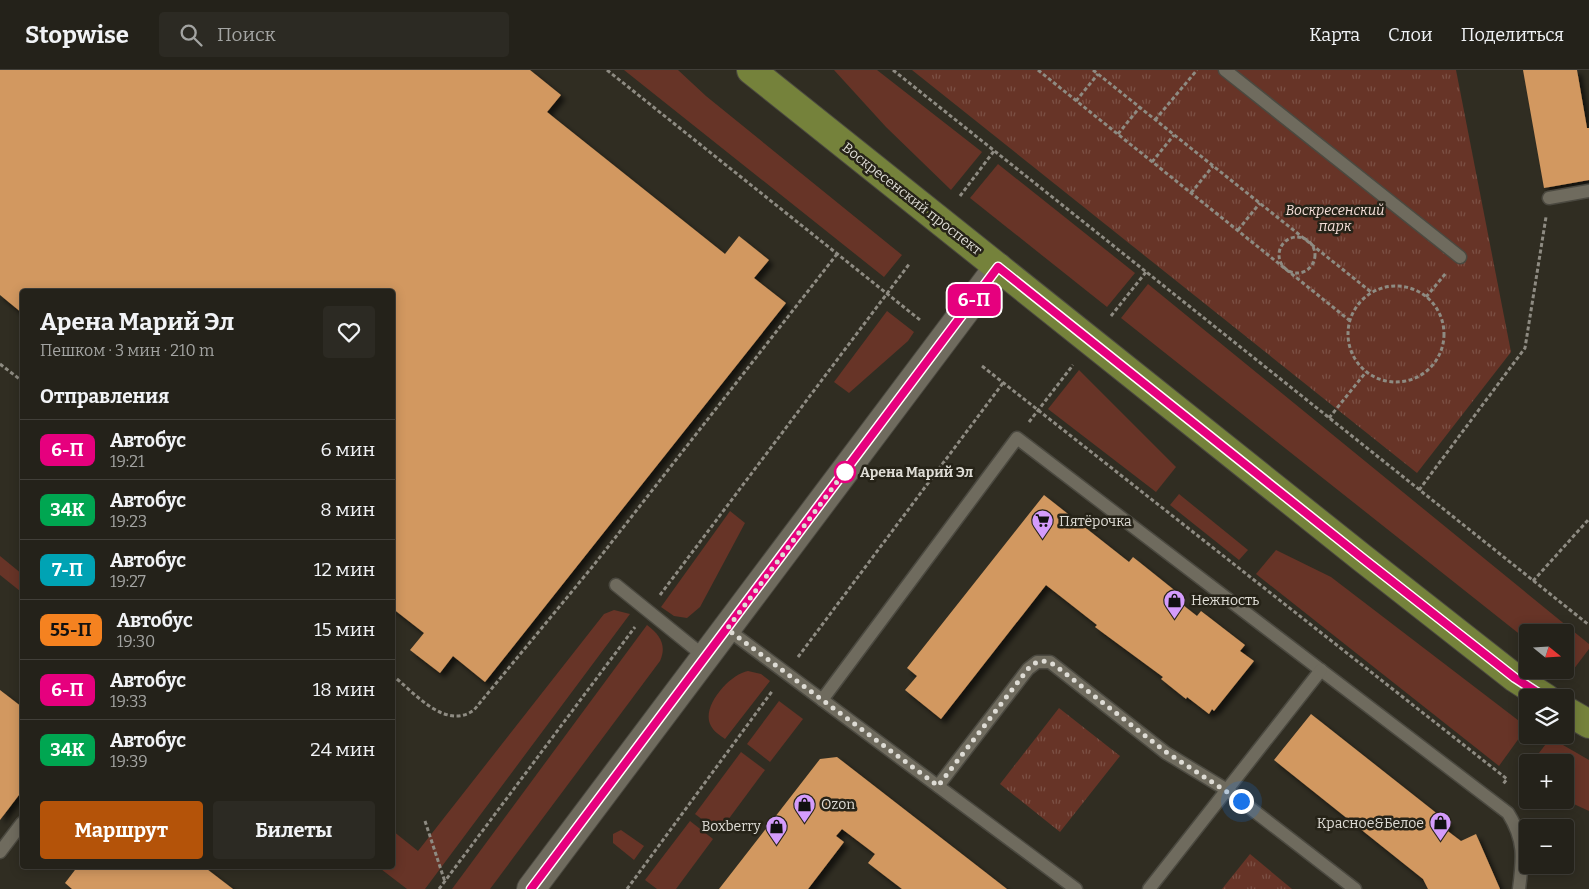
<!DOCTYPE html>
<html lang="ru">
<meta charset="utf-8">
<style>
:root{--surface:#24221a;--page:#2c2a23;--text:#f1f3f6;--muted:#a3a4a2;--line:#413f39;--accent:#b45309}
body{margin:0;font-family:Bitter,serif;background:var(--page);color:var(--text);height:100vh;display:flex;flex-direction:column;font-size:19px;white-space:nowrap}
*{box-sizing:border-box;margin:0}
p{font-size:16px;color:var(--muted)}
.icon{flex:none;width:28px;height:28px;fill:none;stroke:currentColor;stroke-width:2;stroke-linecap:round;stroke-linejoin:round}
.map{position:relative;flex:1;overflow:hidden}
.panel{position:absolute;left:20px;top:219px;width:375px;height:580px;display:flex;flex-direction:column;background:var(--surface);border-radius:5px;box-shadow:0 2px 12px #0003,0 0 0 1px var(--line)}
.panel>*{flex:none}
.badge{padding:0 10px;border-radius:8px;font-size:18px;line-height:32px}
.needle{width:32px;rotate:108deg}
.buttons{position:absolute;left:1519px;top:554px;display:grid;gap:10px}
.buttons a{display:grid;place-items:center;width:55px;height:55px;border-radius:5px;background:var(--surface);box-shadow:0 2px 12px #0003,0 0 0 1px var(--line);font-size:25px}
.you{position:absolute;width:25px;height:25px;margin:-12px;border:4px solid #fff;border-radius:50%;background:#1a73e8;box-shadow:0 0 0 8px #1a73e833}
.map>.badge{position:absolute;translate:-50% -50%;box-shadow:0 0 0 2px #fff}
h2{padding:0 20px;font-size:19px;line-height:45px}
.round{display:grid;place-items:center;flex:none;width:52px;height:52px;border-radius:5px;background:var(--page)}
.overview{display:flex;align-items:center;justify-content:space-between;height:85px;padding:0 20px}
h1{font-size:24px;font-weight:700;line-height:38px}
.action{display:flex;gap:10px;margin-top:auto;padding:10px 20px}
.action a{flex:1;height:58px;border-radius:5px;background:var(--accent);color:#fff;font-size:20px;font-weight:700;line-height:58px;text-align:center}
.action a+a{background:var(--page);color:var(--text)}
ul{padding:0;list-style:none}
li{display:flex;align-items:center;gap:15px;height:60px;padding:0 20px;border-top:1px solid var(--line)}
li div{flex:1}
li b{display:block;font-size:19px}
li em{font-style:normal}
li .badge{min-width:55px;font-weight:700;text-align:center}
header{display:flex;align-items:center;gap:30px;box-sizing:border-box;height:70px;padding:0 25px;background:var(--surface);border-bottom:1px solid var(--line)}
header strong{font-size:24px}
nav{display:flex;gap:28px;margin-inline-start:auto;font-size:18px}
.search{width:350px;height:45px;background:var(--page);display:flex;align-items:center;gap:12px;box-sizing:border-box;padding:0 18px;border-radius:5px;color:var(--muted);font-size:19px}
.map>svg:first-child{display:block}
.grass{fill:#673427}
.park{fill:url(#park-tufts)}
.building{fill:#d29860;filter:url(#shadow)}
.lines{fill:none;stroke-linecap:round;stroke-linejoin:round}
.lane-casing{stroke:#4b4940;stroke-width:15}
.secondary-casing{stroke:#4b4940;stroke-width:30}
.primary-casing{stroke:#4b4940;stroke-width:30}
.path{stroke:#8e8b82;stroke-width:3;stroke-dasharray:4 2.5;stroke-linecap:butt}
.lane{stroke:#6f6b5e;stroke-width:12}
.secondary{stroke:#6f6b5e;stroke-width:28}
.primary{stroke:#75823b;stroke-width:28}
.line-casing{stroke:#fff;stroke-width:11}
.line{stroke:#e6007e;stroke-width:8}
.walk{stroke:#dedcd5;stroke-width:5;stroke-dasharray:0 9}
.stop-dot{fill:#fff;stroke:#e6007e;stroke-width:2.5}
.labels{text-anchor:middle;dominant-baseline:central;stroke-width:5;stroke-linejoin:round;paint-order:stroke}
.street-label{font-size:14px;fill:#dedcd5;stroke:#262318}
.park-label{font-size:14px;font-style:italic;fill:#f4ded8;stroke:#262318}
.stop-label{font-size:14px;font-weight:bold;fill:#dedcd5;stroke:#262318;text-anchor:start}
.poi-label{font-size:14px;fill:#dedcd5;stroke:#262318;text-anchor:start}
</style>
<header>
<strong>Stopwise</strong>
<div class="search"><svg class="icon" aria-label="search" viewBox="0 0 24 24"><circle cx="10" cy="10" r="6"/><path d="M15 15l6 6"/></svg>Поиск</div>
<nav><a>Карта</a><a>Слои</a><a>Поделиться</a></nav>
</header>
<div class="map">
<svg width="1589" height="819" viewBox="0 0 1589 819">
<defs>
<pattern id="park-tufts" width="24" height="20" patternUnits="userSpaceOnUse" patternTransform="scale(1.25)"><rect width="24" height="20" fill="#673427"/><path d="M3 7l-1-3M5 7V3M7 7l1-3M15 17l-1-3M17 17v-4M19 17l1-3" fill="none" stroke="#7c5145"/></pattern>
<filter id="shadow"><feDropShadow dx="4.5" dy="4.5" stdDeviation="2.5" flood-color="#0009"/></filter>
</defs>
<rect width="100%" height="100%" fill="#302d22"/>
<g class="grass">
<polygon points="624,0 678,0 706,26 902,185 884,207"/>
<polygon points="834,0 877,0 982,82 951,120 886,57"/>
<polygon points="998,94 1135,203 1107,237 970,128"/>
<polygon points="1148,214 1589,574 1589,579 1573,600 1565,595 1565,562 1528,562 1527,570 1121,248"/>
<polygon points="887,241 914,262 908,271 849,323 834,312"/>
<polygon points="1079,300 1176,397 1156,422 1048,339"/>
<polygon points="1179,424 1248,480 1239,490 1170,435"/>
<polygon points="730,441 745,453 700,537 687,548 674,546 661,537"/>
<polygon points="1276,480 1331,507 1527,657 1499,696 1256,504"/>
<polygon points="0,486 22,504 22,517 20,521 0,505"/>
<polygon points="614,540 630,544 425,819 407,819 377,796 392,796 393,761 418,781 604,544"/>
<path d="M647,555C660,565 667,575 660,591L490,819H452Z"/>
<path d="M748,601L761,604L770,611L725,669C720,665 714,662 711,656C700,637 730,604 748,601Z"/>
<polygon points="779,631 803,649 770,692 747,674"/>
<polygon points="1549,670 1556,671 1589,690 1589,741 1565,730 1565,692 1532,692"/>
<polygon points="741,682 765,700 719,762 695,744"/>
<polygon points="690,751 713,769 676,819 657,819 645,810"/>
<polygon points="621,760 644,776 634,790 613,773 613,764"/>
</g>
<g class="park">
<polygon points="912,0 1456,0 1511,282 1417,403"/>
<polygon points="1059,638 1120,686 1060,762 1000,714"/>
<polygon points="1250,784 1292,819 1222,819"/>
</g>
<g class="building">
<polygon points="0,0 530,0 561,25 547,42 725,184 739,166 769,190 754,208 786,233 485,612 453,586 440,603 410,580 424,563 392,538 392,221 22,221 22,243 0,225"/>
<polygon points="1523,0 1577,0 1587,58 1589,58 1589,110 1544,118"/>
<polygon points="1044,425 1129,492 1133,487 1178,523 1174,528 1197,546 1201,541 1245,575 1240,581 1254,591 1214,641 1212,639 1209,644 1187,627 1186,629 1161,609 1163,607 1095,557 1097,555 1046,515 941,649 905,620 917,606 907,598"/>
<polygon points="0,620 22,637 22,721 0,750"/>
<polygon points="1311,644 1449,753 1445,759 1461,771 1476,764 1500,819 1428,819 1423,809 1274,690"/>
<polygon points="837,687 1007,819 902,819 868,793 875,784 842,759 836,766 844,772 808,819 719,819 820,689"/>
<polygon points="78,796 203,796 233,819 72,819 65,813"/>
</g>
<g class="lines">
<defs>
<g id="lane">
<polyline points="1225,0 1460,187"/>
<polyline points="1549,128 1589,121"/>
<polyline points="616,515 705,587"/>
<polyline points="727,559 1076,819"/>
<path d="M822,630L1017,368L1508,743C1525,770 1523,788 1519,819"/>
<polyline points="938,716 1028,599 1037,592 1050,592 1166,683 1227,720 1355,819"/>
<polyline points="0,782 22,753"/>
<polyline points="1149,819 1321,600"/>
</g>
<polyline id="secondary" points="531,819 998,197"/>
<g id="primary">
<polyline points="751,0 1361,487 1515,608 1546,628"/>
<polyline points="1565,640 1589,654"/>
</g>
</defs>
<use href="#lane" class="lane-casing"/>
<use href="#secondary" class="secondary-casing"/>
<use href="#primary" class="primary-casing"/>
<g class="path">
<polyline points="607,0 920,250"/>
<polyline points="893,0 1589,555"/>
<polyline points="1038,0 1349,250"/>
<polyline points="1093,0 1371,222"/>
<polyline points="1076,31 1098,4"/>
<polyline points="1155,50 1197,0"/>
<polyline points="1118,64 1140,37"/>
<polyline points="1152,92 1174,65"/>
<polyline points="1191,123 1213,96"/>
<polyline points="960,126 994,81"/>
<polyline points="1238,160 1260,133"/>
<circle cx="1297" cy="185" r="18"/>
<circle cx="1396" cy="264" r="48"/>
<polyline points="1426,227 1446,203"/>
<polyline points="1111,246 1146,202"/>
<polyline points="0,294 22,311"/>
<polyline points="982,296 1507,709 1503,714"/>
<polyline points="1329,348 1366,302"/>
<polyline points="1029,352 1073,295"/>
<polyline points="1419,420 1525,278 1546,147"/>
<polyline points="1533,511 1589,449"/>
<polyline points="660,525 910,193"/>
<polyline points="798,587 1003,313"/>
<path d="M392,605C414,622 445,661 474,640L593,496L837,184"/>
<polyline points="425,751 445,812"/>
<polyline points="439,819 635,557"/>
<polyline points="627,819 773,620"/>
</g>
<use href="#lane" class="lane"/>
<use href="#secondary" class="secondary"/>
<use href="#primary" class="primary"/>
</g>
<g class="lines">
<defs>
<polyline id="line" points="531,819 998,197 1361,487 1515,608 1546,628"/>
</defs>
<use href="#line" class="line-casing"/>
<use href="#line" class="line"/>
<path class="walk" d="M845,402L846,400L727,559L938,716L1028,599C1037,589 1047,589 1057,597L1166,682L1241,731"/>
</g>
<defs>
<symbol id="supermarket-pin" viewBox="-11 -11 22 30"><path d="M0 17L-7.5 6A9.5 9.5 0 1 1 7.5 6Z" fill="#d49cfc" stroke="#262318"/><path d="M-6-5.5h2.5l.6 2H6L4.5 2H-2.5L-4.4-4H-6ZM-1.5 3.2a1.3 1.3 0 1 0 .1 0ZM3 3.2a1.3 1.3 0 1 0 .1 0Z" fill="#111"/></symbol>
<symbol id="shop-pin" viewBox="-11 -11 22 30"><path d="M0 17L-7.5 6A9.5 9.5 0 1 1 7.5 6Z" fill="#d49cfc" stroke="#262318"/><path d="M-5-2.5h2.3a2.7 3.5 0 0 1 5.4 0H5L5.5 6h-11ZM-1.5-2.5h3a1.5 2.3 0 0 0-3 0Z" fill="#111"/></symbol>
</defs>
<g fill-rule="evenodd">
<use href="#supermarket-pin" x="1030" y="438" width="25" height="34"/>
<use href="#shop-pin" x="1162" y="518" width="25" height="34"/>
<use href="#shop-pin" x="792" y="722" width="25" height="34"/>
<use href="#shop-pin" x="1428" y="740" width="25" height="34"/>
<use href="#shop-pin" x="764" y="744" width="25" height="34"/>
</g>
<circle class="stop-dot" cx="845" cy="402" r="10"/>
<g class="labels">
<g class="street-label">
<text transform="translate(912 129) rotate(38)">Воскресенский проспект</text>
</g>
<g class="park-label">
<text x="1335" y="140">Воскресенский<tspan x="1335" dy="16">парк</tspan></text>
</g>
<g class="stop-label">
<text x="860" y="402">Арена Марий Эл</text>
</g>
<g class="poi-label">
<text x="1059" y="451">Пятёрочка</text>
<text x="1191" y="530">Нежность</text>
<text x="821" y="734">Ozon</text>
<text x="1424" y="753" text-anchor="end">Красное&amp;Белое</text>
<text x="761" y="756" text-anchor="end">Boxberry</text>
</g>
</g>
</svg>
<div class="buttons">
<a><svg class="needle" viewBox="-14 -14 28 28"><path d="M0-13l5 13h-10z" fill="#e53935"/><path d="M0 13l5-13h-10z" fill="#a3a4a2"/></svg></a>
<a><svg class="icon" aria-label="layers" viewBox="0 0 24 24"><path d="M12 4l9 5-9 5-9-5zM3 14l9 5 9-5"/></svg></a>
<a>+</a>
<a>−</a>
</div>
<div class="you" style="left:1241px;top:731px"></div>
<b class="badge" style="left:974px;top:230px;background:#e6007e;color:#fff">6-П</b>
<section class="panel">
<div class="overview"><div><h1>Арена Марий Эл</h1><p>Пешком · 3 мин · 210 m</p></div><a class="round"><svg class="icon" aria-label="heart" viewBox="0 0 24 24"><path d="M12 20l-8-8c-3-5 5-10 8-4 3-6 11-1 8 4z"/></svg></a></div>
<h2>Отправления</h2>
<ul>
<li><span class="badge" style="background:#e6007e;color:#fff">6-П</span><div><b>Автобус</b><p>19:21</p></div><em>6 мин</em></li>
<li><span class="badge" style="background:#00a651;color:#fff">34К</span><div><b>Автобус</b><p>19:23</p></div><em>8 мин</em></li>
<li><span class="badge" style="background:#00a3b4;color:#fff">7-П</span><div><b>Автобус</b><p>19:27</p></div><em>12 мин</em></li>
<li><span class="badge" style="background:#f58220;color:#111">55-П</span><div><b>Автобус</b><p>19:30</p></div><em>15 мин</em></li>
<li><span class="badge" style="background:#e6007e;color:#fff">6-П</span><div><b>Автобус</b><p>19:33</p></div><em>18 мин</em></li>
<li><span class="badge" style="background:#00a651;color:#fff">34К</span><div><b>Автобус</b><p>19:39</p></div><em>24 мин</em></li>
</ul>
<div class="action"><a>Маршрут</a><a>Билеты</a></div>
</section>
</div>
